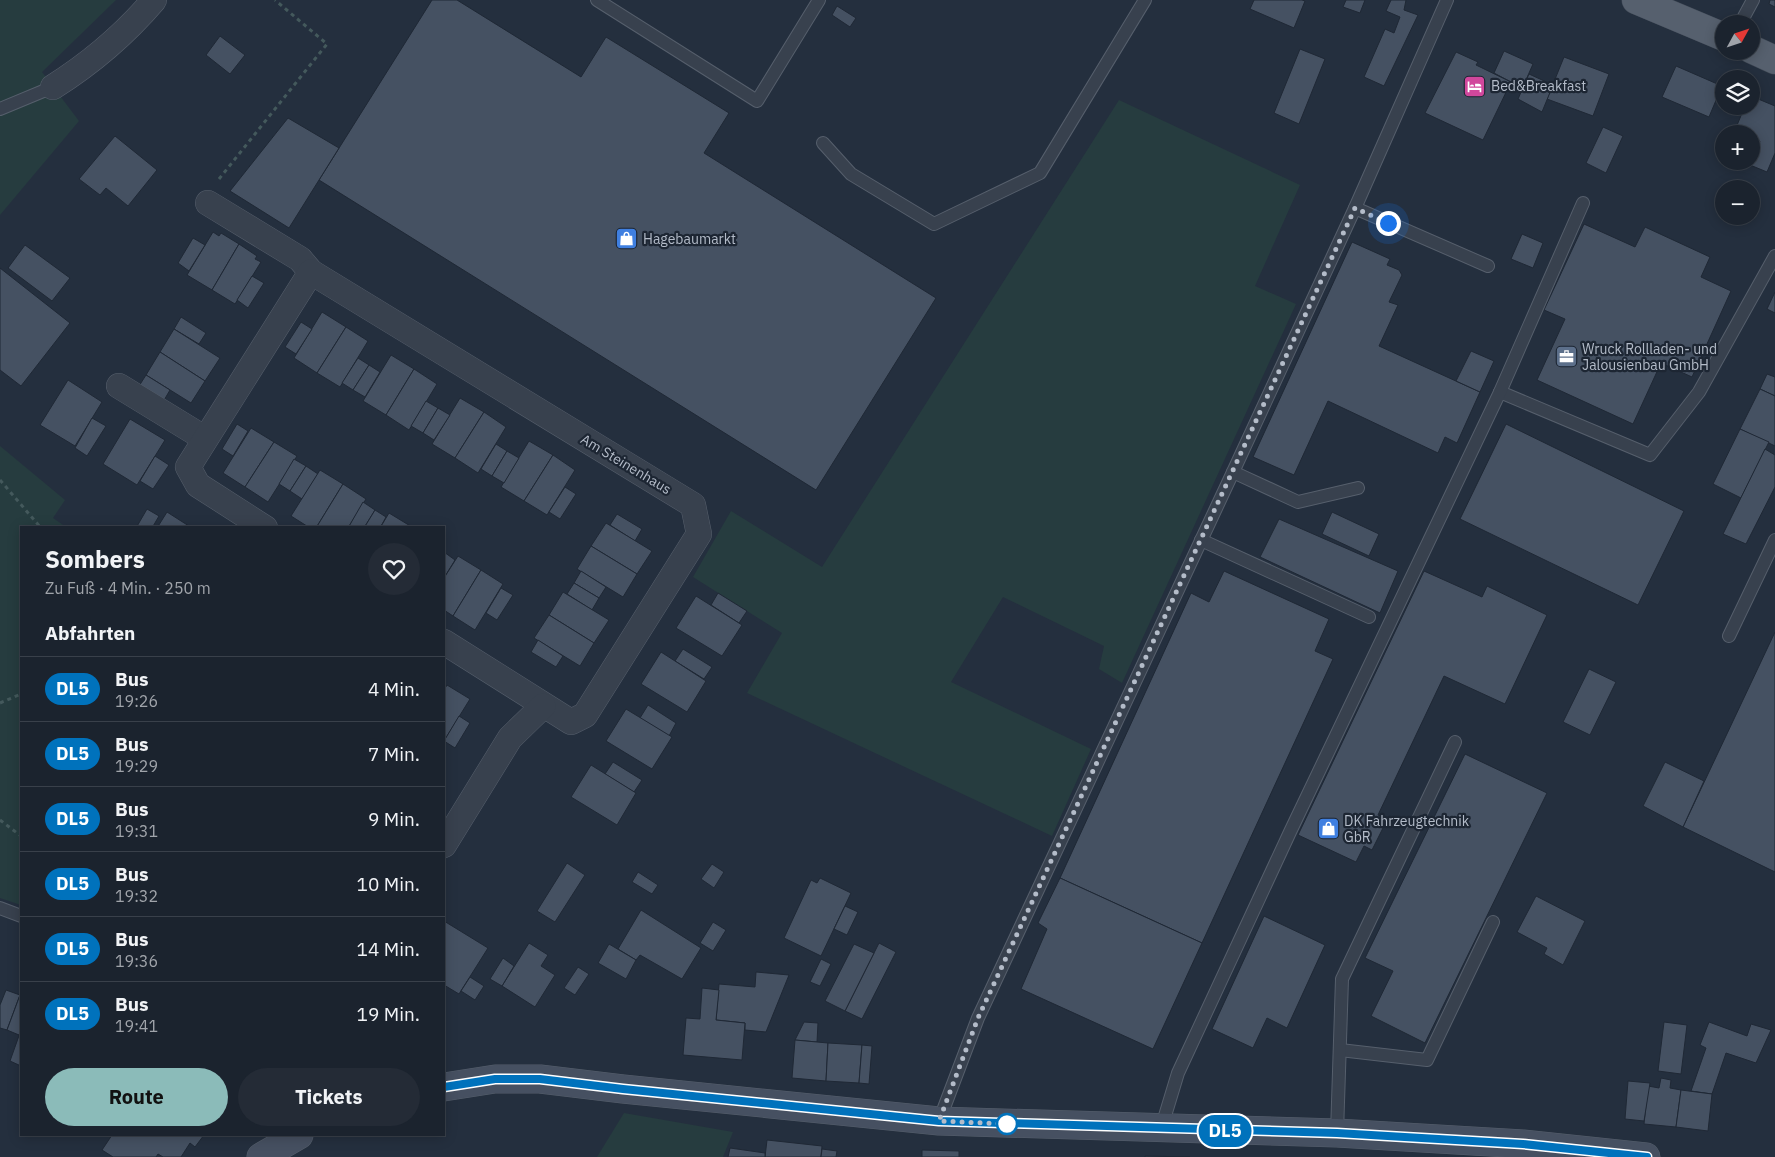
<!DOCTYPE html>
<html lang="de">
<meta charset="utf-8">
<style>
:root{--surface:#1b232e;--page:#242b36;--text:#f1f3f6;--muted:#a0a4aa;--line:#39404a;--accent:#8bbbb9}
body{margin:0;font-family:"IBM Plex Sans",sans-serif;background:var(--page);color:var(--text);height:100vh;display:flex;flex-direction:column;font-size:19px;white-space:nowrap}
*{box-sizing:border-box;margin:0}
p{font-size:16px;color:var(--muted)}
.icon{flex:none;width:28px;height:28px;fill:none;stroke:currentColor;stroke-width:2;stroke-linecap:round;stroke-linejoin:round}
.map{position:relative;flex:1;overflow:hidden}
.panel{position:absolute;left:20px;top:526px;width:425px;height:610px;display:flex;flex-direction:column;background:var(--surface);border-radius:0px;box-shadow:0 2px 12px #0003,0 0 0 1px var(--line)}
.panel>*{flex:none}
.badge{padding:0 10px;border-radius:16px;font-size:18px;line-height:32px}
.needle{width:32px;rotate:50deg}
.buttons{position:absolute;left:1715px;top:15px;display:grid;gap:10px}
.buttons a{display:grid;place-items:center;width:45px;height:45px;border-radius:50%;background:var(--surface);box-shadow:0 2px 12px #0003,0 0 0 1px var(--line);font-size:25px}
.you{position:absolute;width:25px;height:25px;margin:-12px;border:4px solid #fff;border-radius:50%;background:#1a73e8;box-shadow:0 0 0 8px #1a73e833}
.map>.badge{position:absolute;translate:-50% -50%;box-shadow:0 0 0 2px #fff}
h2{padding:0 25px;font-size:19px;line-height:45px}
.round{display:grid;place-items:center;flex:none;width:52px;height:52px;border-radius:26px;background:var(--page)}
.headline{display:flex;align-items:center;justify-content:space-between;height:85px;padding:0 25px}
h1{font-size:24px;font-weight:700;line-height:38px}
.action{display:flex;gap:10px;margin-top:auto;padding:10px 25px}
.action a{flex:1;height:58px;border-radius:30px;background:var(--accent);color:#111;font-size:20px;font-weight:700;line-height:58px;text-align:center}
.action a+a{background:var(--page);color:var(--text)}
ul{padding:0;list-style:none}
li{display:flex;align-items:center;gap:15px;height:65px;padding:0 25px;border-top:1px solid var(--line)}
li div{flex:1}
li b{display:block;font-size:19px}
li em{font-style:normal}
li .badge{min-width:55px;font-weight:700;text-align:center}
.map>svg:first-child{display:block}
.green{fill:#263c3f}
.building{fill:#455162;stroke:#1f2835}
.lines{fill:none;stroke-linecap:round;stroke-linejoin:round}
.service-casing{stroke:#565f6c;stroke-width:14}
.minor-casing{stroke:#565f6c;stroke-width:26}
.secondary-casing{stroke:#565f6c;stroke-width:29}
.primary-casing{stroke:#414a57;stroke-width:29}
.path{stroke:#44595c;stroke-width:3;stroke-dasharray:4 4;stroke-linecap:butt}
.service{stroke:#38414e;stroke-width:12}
.minor{stroke:#38414e;stroke-width:25}
.secondary{stroke:#465061;stroke-width:28}
.primary{stroke:#56606e;stroke-width:28}
.line-casing{stroke:#fff;stroke-width:11}
.line{stroke:#0072bc;stroke-width:8}
.walk{stroke:#b4bcc9;stroke-width:5;stroke-dasharray:0 9}
.stop-dot{fill:#fff;stroke:#0072bc;stroke-width:2.5}
.labels{text-anchor:middle;dominant-baseline:central;stroke-width:4.5;stroke-linejoin:round;paint-order:stroke}
.poi-label{font-size:14px;fill:#b4bcc9;stroke:#1d2633;text-anchor:start}
.street-label{font-size:14px;fill:#b4bcc9;stroke:#1d2633}
</style>
<div class="map">
<svg width="1775" height="1157" viewBox="0 0 1775 1157">
<rect width="100%" height="100%" fill="#242f3e"/>
<g class="green">
<polygon points="0,0 116,0 42,72 79,121 0,215"/>
<polygon points="1119,100 1300,185 1255,286 1296,304 1122,683 1099,669 1104,646 1003,597 951,682 1091,749 1052,836 747,693 782,633 693,577 731,511 822,567"/>
<polygon points="0,446 65,500 53,518 66,527 21,528 21,905 0,898"/>
<polygon points="624,1113 733,1132 723,1157 597,1157"/>
</g>
<g class="building">
<polygon points="432,0 457,0 581,77 606,37 729,113 704,153 936,298 816,490 319,180"/>
<polygon points="1254,0 1302,0 1305,1 1294,28 1250,9"/>
<polygon points="1346,0 1365,0 1360,13 1343,7"/>
<polygon points="1391,0 1406,0 1404,10 1418,15 1384,86 1364,77 1385,29 1394,33 1400,17 1386,11"/>
<polygon points="1770,0 1775,0 1775,7 1769,4"/>
<polygon points="837,6 856,18 850,27 832,15"/>
<polygon points="220,36 245,55 230,74 206,55"/>
<polygon points="1300,49 1325,59 1299,124 1274,113"/>
<polygon points="1504,51 1533,64 1522,89 1509,84 1511,82 1494,73"/>
<polygon points="1456,52 1478,62 1476,65 1511,82 1483,140 1425,113"/>
<polygon points="1564,57 1609,74 1593,116 1547,99"/>
<polygon points="1676,66 1722,86 1709,117 1662,97"/>
<polygon points="1529,74 1553,85 1542,112 1518,99"/>
<polygon points="1751,96 1775,106 1775,153 1767,172 1750,165 1760,141 1751,137 1751,134 1743,134 1735,130 1745,106 1751,106"/>
<polygon points="288,118 339,148 289,228 230,191"/>
<polygon points="1603,127 1623,136 1606,173 1586,163"/>
<polygon points="115,136 157,170 128,206 106,188 100,195 79,179"/>
<polygon points="1584,224 1635,247 1645,227 1710,257 1701,277 1731,291 1692,377 1661,363 1633,424 1537,380 1565,319 1544,310"/>
<polygon points="213,232 219,236 221,233 239,244 212,290 187,275"/>
<polygon points="1522,234 1543,243 1533,268 1511,259"/>
<polygon points="193,238 205,245 189,271 178,263"/>
<polygon points="1352,242 1390,259 1387,265 1399,270 1402,275 1389,302 1398,305 1379,346 1480,392 1457,443 1445,437 1438,453 1328,401 1294,475 1253,457"/>
<polygon points="239,244 257,256 255,259 261,262 235,304 212,290"/>
<polygon points="25,245 70,278 52,301 8,268"/>
<polygon points="0,268 70,323 21,386 0,370"/>
<polygon points="252,276 264,283 248,308 237,300"/>
<polygon points="1775,292 1775,313 1767,309"/>
<polygon points="322,312 346,327 317,373 294,358"/>
<polygon points="181,317 206,333 199,344 174,329"/>
<polygon points="301,322 312,329 296,354 285,347"/>
<polygon points="346,327 368,341 340,387 317,373"/>
<polygon points="174,329 220,358 205,381 160,352"/>
<polygon points="1471,351 1494,361 1480,392 1456,381"/>
<polygon points="160,352 205,381 191,403 146,375"/>
<polygon points="391,355 414,369 386,415 363,401"/>
<polygon points="358,358 369,365 353,390 342,383"/>
<polygon points="369,365 380,372 365,397 353,390"/>
<polygon points="414,369 437,384 409,430 386,415"/>
<polygon points="1767,374 1775,377 1775,396 1760,389"/>
<polygon points="146,375 170,390 163,402 139,386"/>
<polygon points="68,380 102,402 75,446 40,425"/>
<polygon points="1760,389 1775,396 1775,446 1740,429"/>
<polygon points="460,398 484,412 455,458 432,444"/>
<polygon points="426,401 438,408 423,433 411,426"/>
<polygon points="438,408 450,415 434,440 423,433"/>
<polygon points="484,412 506,427 478,473 455,458"/>
<polygon points="92,418 106,426 87,456 75,448"/>
<polygon points="130,419 165,440 137,485 103,464"/>
<polygon points="237,424 248,431 233,456 222,449"/>
<polygon points="1506,424 1684,511 1638,605 1460,519"/>
<polygon points="251,428 274,442 245,487 223,473"/>
<polygon points="1740,429 1769,442 1741,498 1713,484"/>
<polygon points="529,441 553,455 524,501 501,487"/>
<polygon points="274,442 297,456 268,502 245,487"/>
<polygon points="496,444 507,451 492,476 481,469"/>
<polygon points="1765,449 1775,455 1775,487 1746,544 1723,534"/>
<polygon points="507,451 519,458 504,483 492,476"/>
<polygon points="553,455 575,470 547,515 524,501"/>
<polygon points="155,456 169,465 153,489 140,481"/>
<polygon points="294,459 306,466 290,491 279,484"/>
<polygon points="306,466 318,474 302,499 290,491"/>
<polygon points="320,470 343,484 316,528 310,528 291,516"/>
<polygon points="343,484 366,499 348,528 316,528"/>
<polygon points="565,487 576,494 560,519 549,512"/>
<polygon points="363,502 375,510 364,528 348,528"/>
<polygon points="147,509 159,516 152,528 136,528"/>
<polygon points="375,510 386,517 380,528 364,528"/>
<polygon points="167,512 192,528 157,528"/>
<polygon points="1332,512 1379,534 1369,556 1322,534"/>
<polygon points="389,513 412,527 412,528 380,528"/>
<polygon points="617,514 642,529 635,541 610,525"/>
<polygon points="1279,519 1398,571 1380,613 1260,557"/>
<polygon points="606,523 652,551 637,574 591,546"/>
<polygon points="591,546 637,574 623,597 577,569"/>
<polygon points="444,552 455,560 444,578"/>
<polygon points="458,556 481,570 453,616 444,610 444,578"/>
<polygon points="481,570 503,584 475,630 453,616"/>
<polygon points="581,571 606,587 599,598 574,583"/>
<polygon points="1224,571 1329,619 1315,651 1333,659 1202,943 1060,878 1191,593 1209,602"/>
<polygon points="1424,571 1482,597 1487,586 1547,615 1505,704 1444,676 1378,815 1387,820 1372,850 1364,846 1356,862 1298,835"/>
<polygon points="574,583 599,598 592,610 567,594"/>
<polygon points="501,588 513,595 497,620 486,613"/>
<polygon points="563,592 609,620 594,643 549,615"/>
<polygon points="718,593 747,611 739,623 711,605"/>
<polygon points="696,596 742,625 722,656 676,628"/>
<polygon points="549,615 594,643 580,666 534,638"/>
<polygon points="1775,632 1775,872 1683,827"/>
<polygon points="538,640 563,656 556,667 531,652"/>
<polygon points="683,649 712,667 704,679 675,661"/>
<polygon points="661,652 706,681 687,712 641,684"/>
<polygon points="1589,669 1616,682 1590,735 1563,722"/>
<polygon points="447,685 470,699 444,741 444,690"/>
<polygon points="648,705 676,723 669,736 640,718"/>
<polygon points="626,709 672,737 652,769 606,741"/>
<polygon points="459,716 470,723 455,748 444,741"/>
<polygon points="1465,754 1547,793 1425,1043 1371,1016 1393,971 1365,958"/>
<polygon points="613,762 642,780 634,792 605,774"/>
<polygon points="1665,762 1704,781 1683,827 1643,806"/>
<polygon points="591,765 636,793 617,825 571,797"/>
<polygon points="567,863 585,875 555,922 537,911"/>
<polygon points="712,864 724,872 714,888 701,879"/>
<polygon points="638,872 658,885 652,894 632,882"/>
<polygon points="820,878 851,893 821,956 784,938 811,880 817,883"/>
<polygon points="1060,878 1202,943 1153,1049 1021,989 1047,929 1038,923"/>
<polygon points="1536,896 1585,921 1563,965 1544,954 1547,948 1517,932"/>
<polygon points="845,906 858,912 847,935 834,929"/>
<polygon points="641,910 701,948 682,979 640,955 636,960 618,949"/>
<polygon points="1264,916 1325,945 1287,1028 1267,1018 1253,1048 1212,1029"/>
<polygon points="444,921 488,948 459,994 444,985"/>
<polygon points="713,922 726,930 713,951 700,943"/>
<polygon points="529,943 548,955 541,966 555,975 535,1007 502,986"/>
<polygon points="879,943 896,952 862,1019 845,1011"/>
<polygon points="609,944 636,960 626,979 598,963"/>
<polygon points="854,944 874,953 845,1011 825,1001"/>
<polygon points="503,958 514,966 502,986 490,979"/>
<polygon points="821,959 831,964 820,986 810,982"/>
<polygon points="578,967 589,974 575,995 564,988"/>
<polygon points="756,972 789,975 766,1032 745,1030 745,1023 716,1020 719,984 755,987"/>
<polygon points="470,977 484,986 475,1000 461,991"/>
<polygon points="702,988 719,990 716,1020 745,1023 742,1060 683,1055 686,1018 700,1019"/>
<polygon points="6,990 20,995 7,1030 0,1028 0,1005"/>
<polygon points="20,995 21,1030 19,1035 7,1030"/>
<polygon points="804,1022 818,1023 817,1042 795,1040"/>
<polygon points="1664,1022 1687,1025 1681,1074 1658,1071"/>
<polygon points="1709,1022 1747,1036 1751,1024 1771,1030 1756,1063 1726,1053 1712,1094 1691,1091 1706,1048 1700,1045"/>
<polygon points="21,1030 21,1066 10,1061"/>
<polygon points="795,1040 828,1043 826,1081 792,1078"/>
<polygon points="828,1043 862,1045 859,1083 826,1081"/>
<polygon points="862,1045 872,1046 869,1084 859,1083"/>
<polygon points="1661,1078 1671,1080 1670,1088 1681,1090 1676,1127 1644,1124 1648,1086 1659,1088"/>
<polygon points="1628,1081 1650,1083 1644,1121 1625,1119"/>
<polygon points="1681,1090 1712,1094 1708,1131 1676,1127"/>
<polygon points="112,1135 204,1135 195,1147 190,1143 181,1157 163,1157 158,1154 156,1157 113,1157 102,1150"/>
<polygon points="767,1140 822,1146 821,1157 765,1157"/>
<polygon points="730,1148 765,1153 765,1157 728,1157"/>
<polygon points="822,1149 837,1151 836,1157 821,1157"/>
<polygon points="922,1150 959,1151 959,1157 922,1157"/>
<polygon points="1145,1156 1190,1157 1145,1157"/>
</g>
<g class="lines">
<defs>
<g id="service">
<polyline points="597,0 757,101 819,0"/>
<polyline points="1740,24 1753,0"/>
<polyline points="0,109 53,87"/>
<polyline points="823,143 851,174 934,224 1040,173 1145,0"/>
<polyline points="1355,208 1488,266"/>
<polyline points="1500,392 1650,455 1699,392 1775,256"/>
<polyline points="1358,488 1298,502 1233,472 1355,208 1447,0"/>
<polyline points="1201,540 1369,617"/>
<polyline points="1729,636 1775,540"/>
<polyline points="0,908 21,916"/>
<polyline points="1340,1050 1427,1060 1493,922"/>
<polyline points="939,1121 978,1018 1233,472"/>
<polyline points="1161,1129 1178,1073 1290,832 1500,392 1583,203"/>
<polyline points="1337,1133 1342,979 1455,742"/>
</g>
<g id="minor">
<path d="M53,87C91,63 125,34 154,0"/>
<polyline points="208,203 300,259 311,272"/>
<polyline points="119,386 204,438"/>
<polyline points="265,528 198,485 188,467 311,272 693,505 699,534 585,715 571,722 444,642"/>
<polyline points="444,845 510,738 543,706"/>
</g>
<g id="secondary">
<polyline points="444,1087 495,1079 540,1079 623,1089 939,1121 1337,1133 1523,1144 1646,1157"/>
<polyline points="261,1157 299,1135"/>
</g>
<g id="primary">
<polyline points="1636,0 1724,37"/>
<polyline points="1751,49 1775,60"/>
</g>
</defs>
<use href="#service" class="service-casing"/>
<use href="#minor" class="minor-casing"/>
<use href="#secondary" class="secondary-casing"/>
<use href="#primary" class="primary-casing"/>
<g class="path">
<polyline points="219,179 327,44 275,0"/>
<polyline points="0,480 41,528"/>
<polyline points="0,703 21,694"/>
<polyline points="0,820 21,836"/>
</g>
<use href="#service" class="service"/>
<use href="#minor" class="minor"/>
<use href="#secondary" class="secondary"/>
<use href="#primary" class="primary"/>
</g>
<g class="lines">
<defs>
<polyline id="line" points="444,1087 495,1079 540,1079 623,1089 939,1121 1337,1133 1523,1144 1647,1157"/>
</defs>
<use href="#line" class="line-casing"/>
<use href="#line" class="line"/>
<polyline class="walk" points="1007,1124 939,1121 978,1018 1355,208 1388,223"/>
</g>
<defs>
<symbol id="hotel-square" viewBox="-11 -11 22 22"><rect x="-9" y="-9" width="18" height="18" rx="4" fill="#d1479c" stroke="#1d2633"/><path d="M-6-4.5h1.5V1H6V5H4.5V3h-9V5H-6ZM-4 0a1.8 1.8 0 1 1 3.6 0ZM.5 0V-2.5h3Q6-2.5 6 0Z" fill="#fff"/></symbol>
<symbol id="shop-square" viewBox="-11 -11 22 22"><rect x="-9" y="-9" width="18" height="18" rx="4" fill="#3f7fe0" stroke="#1d2633"/><path d="M-5-2.5h2.3a2.7 3.5 0 0 1 5.4 0H5L5.5 6h-11ZM-1.5-2.5h3a1.5 2.3 0 0 0-3 0Z" fill="#fff"/></symbol>
<symbol id="office-square" viewBox="-11 -11 22 22"><rect x="-9" y="-9" width="18" height="18" rx="4" fill="#5c6f8a" stroke="#1d2633"/><path d="M-6-3h4V-5.5h4V-3h4V5H-6ZM-1-4.5V-3h2v-1.5ZM-6 0V1H6V0Z" fill="#fff"/></symbol>
</defs>
<g fill-rule="evenodd">
<use href="#hotel-square" x="1462" y="74" width="25" height="25"/>
<use href="#shop-square" x="614" y="226" width="25" height="25"/>
<use href="#office-square" x="1554" y="344" width="25" height="25"/>
<use href="#shop-square" x="1316" y="816" width="25" height="25"/>
</g>
<circle class="stop-dot" cx="1007" cy="1124" r="10"/>
<g class="labels">
<g class="poi-label">
<text x="1491" y="86">Bed&amp;Breakfast</text>
<text x="643" y="239">Hagebaumarkt</text>
<text x="1582" y="349">Wruck Rollladen- und<tspan x="1582" dy="16">Jalousienbau GmbH</tspan></text>
<text x="1344" y="821">DK Fahrzeugtechnik<tspan x="1344" dy="16">GbR</tspan></text>
</g>
<g class="street-label">
<text transform="translate(626 464) rotate(31)">Am Steinenhaus</text>
</g>
</g>
</svg>
<div class="buttons">
<a><svg class="needle" viewBox="-14 -14 28 28"><path d="M0-13l5 13h-10z" fill="#e53935"/><path d="M0 13l5-13h-10z" fill="#a0a4aa"/></svg></a>
<a><svg class="icon" aria-label="layers" viewBox="0 0 24 24"><path d="M12 4l9 5-9 5-9-5zM3 14l9 5 9-5"/></svg></a>
<a>+</a>
<a>−</a>
</div>
<div class="you" style="left:1388px;top:223px"></div>
<b class="badge" style="left:1225px;top:1131px;background:#0072bc;color:#fff">DL5</b>
<section class="panel">
<div class="headline"><div><h1>Sombers</h1><p>Zu Fuß · 4 Min. · 250 m</p></div><a class="round"><svg class="icon" aria-label="heart" viewBox="0 0 24 24"><path d="M12 20l-8-8c-3-5 5-10 8-4 3-6 11-1 8 4z"/></svg></a></div>
<h2>Abfahrten</h2>
<ul>
<li><span class="badge" style="background:#0072bc;color:#fff">DL5</span><div><b>Bus</b><p>19:26</p></div><em>4 Min.</em></li>
<li><span class="badge" style="background:#0072bc;color:#fff">DL5</span><div><b>Bus</b><p>19:29</p></div><em>7 Min.</em></li>
<li><span class="badge" style="background:#0072bc;color:#fff">DL5</span><div><b>Bus</b><p>19:31</p></div><em>9 Min.</em></li>
<li><span class="badge" style="background:#0072bc;color:#fff">DL5</span><div><b>Bus</b><p>19:32</p></div><em>10 Min.</em></li>
<li><span class="badge" style="background:#0072bc;color:#fff">DL5</span><div><b>Bus</b><p>19:36</p></div><em>14 Min.</em></li>
<li><span class="badge" style="background:#0072bc;color:#fff">DL5</span><div><b>Bus</b><p>19:41</p></div><em>19 Min.</em></li>
</ul>
<div class="action"><a>Route</a><a>Tickets</a></div>
</section>
</div>
